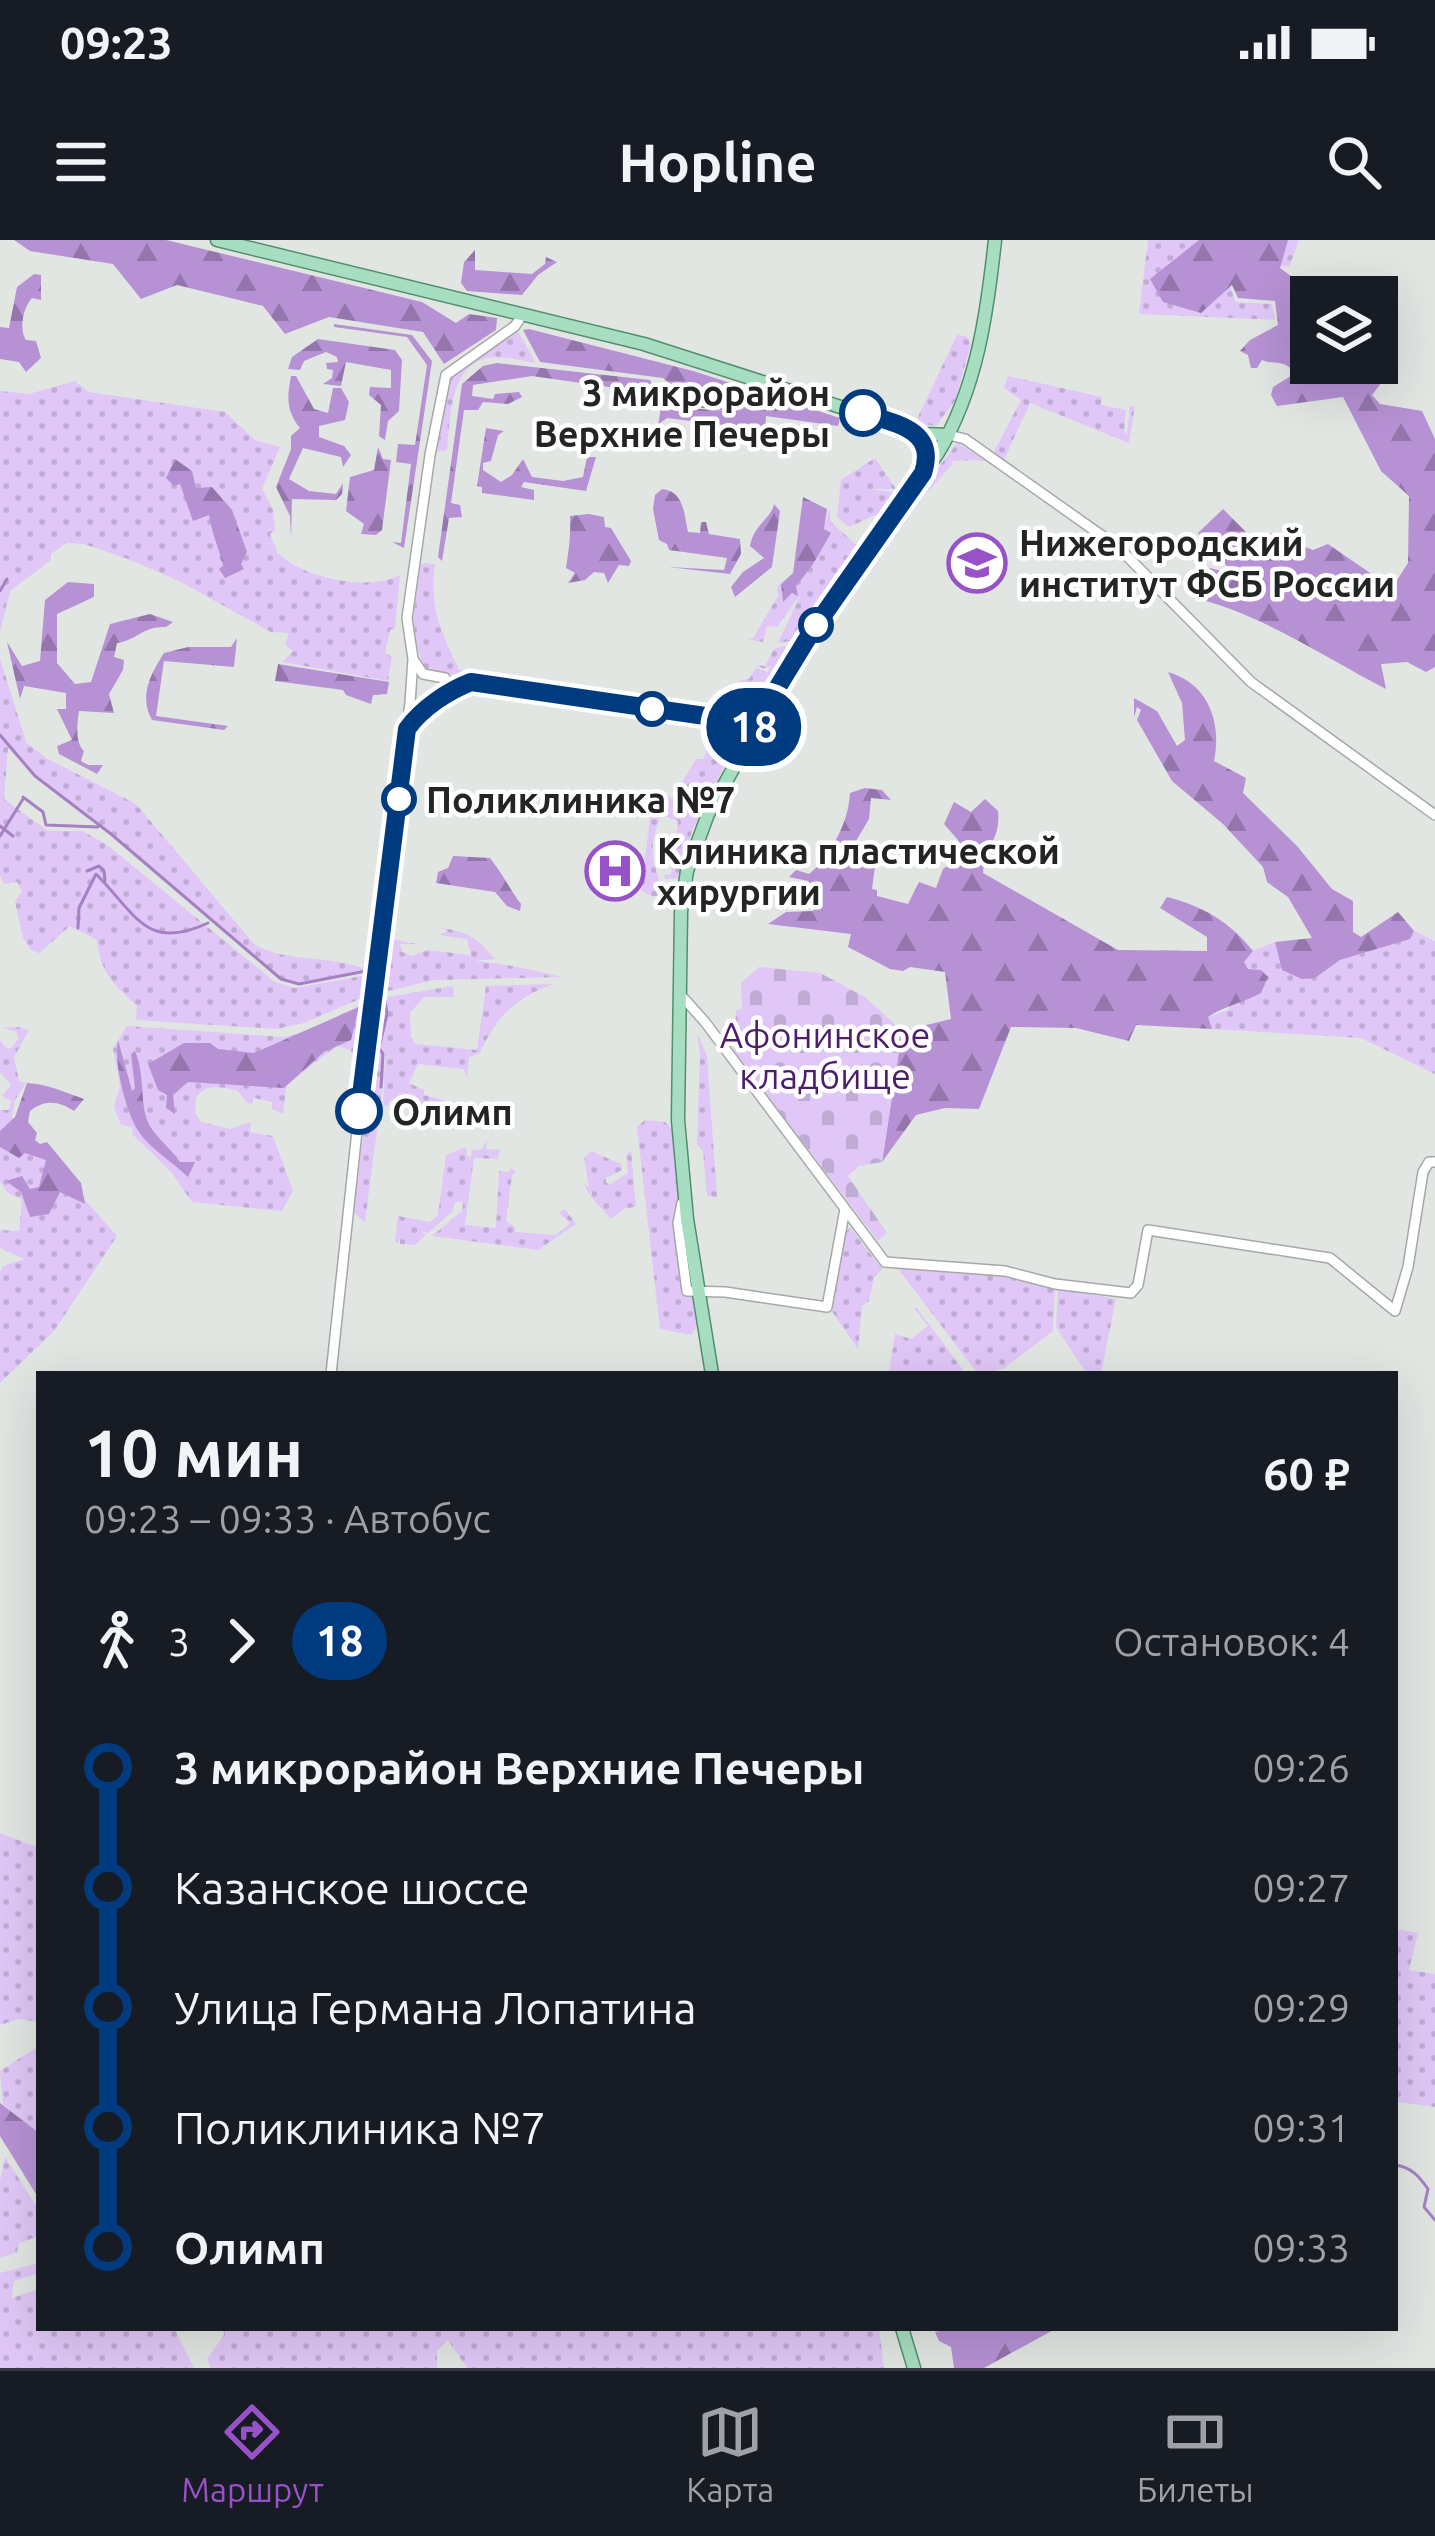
<!DOCTYPE html>
<html lang="ru">
<meta charset="utf-8">
<style>
:root{--surface:#171b24;--page:#20242c;--text:#f1f3f6;--muted:#9ea1a6;--line:#363941;--accent:#9652c6}
body{margin:0;font-family:Ubuntu,sans-serif;background:var(--page);color:var(--text);height:100vh;display:flex;flex-direction:column;font-size:45px;white-space:nowrap}
*{box-sizing:border-box;margin:0}
p{font-size:39px;color:var(--muted)}
.icon{flex:none;width:66px;height:66px;fill:none;stroke:currentColor;stroke-width:2;stroke-linecap:round;stroke-linejoin:round}
.map{position:relative;flex:1;overflow:hidden}
.panel{position:absolute;left:36px;top:1131px;width:1362px;height:960px;display:flex;flex-direction:column;background:var(--surface);border-radius:0px;box-shadow:0 12px 48px #0002}
.panel>*{flex:none}
.badge{padding:0 24px;border-radius:39px;font-size:42px;line-height:78px}
.buttons{position:absolute;left:1290px;top:36px;display:grid;gap:24px}
.buttons a{display:grid;place-items:center;width:108px;height:108px;border-radius:0px;background:var(--surface);box-shadow:0 12px 48px #0002;font-size:60px}
.map>.badge{position:absolute;translate:-50% -50%;box-shadow:0 0 0 6px #fff}
.legs{display:flex;align-items:center;gap:18px;height:132px;padding:0 48px;font-size:39px}
.legs p{margin-inline-start:auto}
.overview{display:flex;align-items:center;justify-content:space-between;height:204px;padding:0 48px}
h1{font-size:66px;font-weight:700;line-height:90px}
ul{padding:0 48px;list-style:none}
li{display:flex;align-items:center;gap:42px;height:120px;font-size:45px}
li i{display:grid;place-items:center;width:18px;height:100%;margin:0 15px;background:currentColor}
li i::after{content:'';width:30px;height:30px;margin:-15px;border:9px solid;border-radius:50%;background:var(--surface)}
li p{margin-inline-start:auto}
li:first-child i{background:linear-gradient(#0000 50%,currentColor 0)}
li:last-child i{background:linear-gradient(currentColor 50%,#0000 0)}
.status{display:flex;justify-content:space-between;align-items:center;height:84px;padding:0 60px;background:var(--surface);direction:ltr}
.status svg{height:33px;fill:currentColor}
header{display:flex;justify-content:space-between;align-items:center;height:156px;padding:0 48px;background:var(--surface);font-size:54px;font-weight:700}
.menu{display:flex;justify-content:space-around;align-items:center;height:168px;border-top:3px solid var(--line);background:var(--surface);font-size:33px;color:var(--muted)}
.menu a{display:grid;justify-items:center;gap:6px}
.menu .on{color:var(--accent)}
.map>svg:first-child{display:block}
.grass{fill:url(#grass-dots)}
.forest{fill:url(#forest-firs)}
.cemetery{fill:url(#cemetery-stones)}
.lines{fill:none;stroke-linecap:round;stroke-linejoin:round}
.stream{stroke:#a581c3;stroke-width:3}
.minor-casing{stroke:#a5a9a6;stroke-width:12}
.major-casing{stroke:#538e6f;stroke-width:15}
.minor{stroke:#fff;stroke-width:9}
.major{stroke:#a7ddc1;stroke-width:12}
.line-1-casing{stroke:#fff;stroke-width:27}
.line-1{stroke:#003b80;stroke-width:18}
.stop-1-dot{fill:#fff;stroke:#003b80;stroke-width:6}
.labels{text-anchor:middle;dominant-baseline:central;stroke-width:9;stroke-linejoin:round;paint-order:stroke}
.stop-label{font-size:36px;font-weight:bold;fill:#232524;stroke:#fff;text-anchor:start}
.poi-label{font-size:36px;font-weight:bold;fill:#232524;stroke:#fff;text-anchor:start}
.park-label{font-size:36px;fill:#4d1d6c;stroke:#fff}
</style>
<div class="status"><b>09:23</b><svg viewBox="0 0 49 12"><path d="M0 12V9h3v3zM5 12V6h3v6zM10 12V3h3v9zM15 12V0h3v12zM26 1h20v11H26zM47 4h2v5h-2z"/></svg></div>
<header><svg class="icon" aria-label="menu" viewBox="0 0 24 24"><path d="M4 6h16M4 12h16M4 18h16"/></svg>Hopline<svg class="icon" aria-label="search" viewBox="0 0 24 24"><circle cx="10" cy="10" r="6"/><path d="M15 15l6 6"/></svg></header>
<div class="map">
<svg width="1435" height="2128" viewBox="0 0 1435 2128">
<defs>
<pattern id="grass-dots" width="8" height="8" patternUnits="userSpaceOnUse" patternTransform="scale(3)"><rect width="8" height="8" fill="#e0c7f7"/><path d="M2 2h.1M6 6h.1" fill="none" stroke="#c0abd4" stroke-width="1.8" stroke-linecap="round"/></pattern>
<pattern id="forest-firs" width="22" height="20" patternUnits="userSpaceOnUse" patternTransform="scale(3)"><rect width="22" height="20" fill="#b691d4"/><path d="M5 1l3.5 6h-7zM16 11l3.5 6h-7z" fill="#9476ac"/></pattern>
<pattern id="cemetery-stones" width="16" height="16" patternUnits="userSpaceOnUse" patternTransform="scale(3)"><rect width="16" height="16" fill="#e0c7f7"/><path d="M2 7V4a2 2 0 0 1 4 0v3zM10 15v-3a2 2 0 0 1 4 0v3z" fill="#c0abd4"/></pattern>
</defs>
<rect width="100%" height="100%" fill="#e2e6e3"/>
<g class="grass">
<polygon points="1148,0 1299,0 1289,27 1272,25 1228,42 1236,62 1272,64 1275,80 1139,74"/>
<path d="M516,88L536,123C522,121 502,115 488,118C448,127 451,179 447,210L437,212L449,137Z"/>
<polygon points="957,95 966,96 971,104 955,161 936,186 915,183"/>
<polygon points="1008,136 1102,157 1101,165 1126,170 1124,191 1127,195 1130,166 1135,166 1129,203 1030,163 1004,220 994,212 1021,160 1004,148"/>
<path d="M75,141L89,152L225,172L255,200L280,207L262,249L273,270L275,290L270,294C271,296 277,311 278,313C303,338 368,352 400,335L395,388L390,390L385,413L392,417L388,441L282,422L293,411L285,405L289,393L271,392L179,341L128,319L84,304L66,303L51,314V320L10,351L0,392V151L29,154Z"/>
<polygon points="957,203 987,221 980,221 988,225 978,220 950,221 953,223 924,256 851,359 847,349"/>
<polygon points="875,218 896,249 870,249 898,253 886,270 849,287 837,277 841,240"/>
<polygon points="829,268 831,282 861,309 797,400 778,403 801,354 777,387 767,386 763,402 747,399 753,398 778,356 777,346 781,343 783,360 792,353 797,355 795,346 812,326 830,293 824,289"/>
<path d="M424,323L435,324C429,371 441,389 459,430L559,447L424,431L412,388L420,326Z"/>
<path d="M784,406L787,407C779,424 767,470 744,476C734,479 713,472 703,471L704,466L730,467L738,452L739,441L749,439L756,428L768,432L770,426L764,429L757,425L765,426L774,409Z"/>
<path d="M0,418L26,502L46,518L136,564L254,704C285,723 329,715 362,728L366,723L359,722L373,719L369,731L299,744L281,739L111,594L35,536L8,508L4,559L48,591H82L106,604L275,742L295,748L389,731L385,730L391,681L392,699L417,704H400L402,712L413,716L427,710L471,715L467,699L439,695L448,691L440,688C467,691 477,698 495,719L474,721C502,723 534,730 561,737L434,740L367,756V744L364,757L304,783L276,789L136,780L137,766C114,745 100,732 97,700L70,686L39,713L31,710L23,698L15,662L22,651L17,642L4,644L0,635Z"/>
<path d="M708,483L732,490L738,499L692,591L679,638L665,639L664,635L671,634L678,581L661,575C650,605 650,615 660,642L677,644L673,656H652L641,651L653,554L659,548L672,559L696,519H704L713,488Z"/>
<polygon points="1414,691 1435,701 1435,834 1361,798 1212,789 1208,777 1228,770 1248,729 1244,722 1253,711 1275,702 1282,718 1315,738 1340,720 1410,699"/>
<path d="M553,744C515,758 496,777 480,813L469,817L467,839L464,829L418,824L409,843L424,850V855L443,860L441,870L402,867L400,861L390,860L388,866L383,865L385,813L375,808L381,758L453,746L454,757H424L410,773L411,798L416,804L477,810L486,746Z"/>
<path d="M362,764L357,809L353,816L350,810L338,806C319,817 306,832 287,843L283,874L272,869V862L254,858L252,864L246,862L238,851C224,848 205,842 196,858L195,873L201,882L230,889L251,882L250,892L273,896L293,951L282,971L192,962L171,932L132,894L133,887L121,885L114,867L120,846L113,809L127,786L284,797L310,790Z"/>
<polygon points="19,787 29,790 14,817 19,841 26,843 15,860 12,877 117,996 54,1091 0,1143 0,1032 3,1026 24,1019 0,1008 0,990 19,991 22,959 8,953 0,942 0,870 9,870 11,861 2,856 11,845 0,832 0,800 7,809 13,807 18,798 16,791 2,788"/>
<polygon points="697,793 707,816 717,957 707,956 703,911 697,904 700,816"/>
<polygon points="373,810 383,814 384,836 365,982 354,973"/>
<polygon points="645,880 665,882 672,889 686,1054 692,1057 697,1087 691,1095 660,1089 637,887"/>
<polygon points="487,901 486,909 500,910 497,919 474,918 465,985 496,988 499,931 509,932 511,928 516,932 512,935 506,981 515,987 515,992 556,995 570,983 559,973 565,969 576,984 538,1010 432,996 462,971 463,962 455,962 452,972 428,993 421,991 426,995 415,1005 400,1004 400,998 398,1003 395,1001 398,976 430,982 438,975 446,915 466,907 467,916 471,917 472,910 481,910"/>
<polygon points="591,911 621,924 622,930 606,938 606,943 611,944 628,933 626,915 631,911 636,967 626,968 611,979 591,957 592,952 588,954 584,943 589,948 584,918"/>
<polygon points="850,987 882,1029 874,1038 869,1061 862,1066 858,1109 831,1070 842,997"/>
<path d="M896,1026C946,1029 1009,1025 1055,1047L1053,1091L1003,1129L978,1134Z"/>
<polygon points="1058,1048 1116,1059 1101,1134 1087,1134 1056,1087"/>
<polygon points="914,1068 917,1068 966,1134 889,1134 895,1094 911,1099 928,1086"/>
<polygon points="0,1593 39,1608 39,1782 19,1779 0,1785"/>
<polygon points="1395,1689 1418,1693 1409,1730 1435,1734 1435,1867 1398,1862 1395,1856"/>
<polygon points="39,1806 39,1893 37,1894 3,1864 0,1831"/>
<polygon points="5,1917 39,1970 39,1996 19,2003 17,2012 0,2018 0,1940"/>
<polygon points="39,2023 39,2033 14,2041 12,2058 39,2049 39,2088 174,2088 194,2128 0,2128 0,2033"/>
<polygon points="223,2088 879,2088 884,2128 467,2128 448,2100 437,2111 437,2128 211,2128 207,2119 224,2095"/>
</g>
<g class="forest">
<polygon points="14,0 166,0 422,62 456,83 469,74 497,78 496,90 444,124 423,92 329,77 285,94 263,66 177,45 141,59 113,24 30,11"/>
<path d="M1199,0H1288L1280,28L1320,57H1311V123H1377V107L1382,142L1372,155L1380,164L1422,171L1435,199V427L1426,432L1407,422L1381,424L1386,449C1328,419 1269,379 1206,361L1210,328L1234,334L1198,293L1223,269L1251,297L1270,293L1313,310L1328,304L1392,348L1408,323L1409,256L1381,231L1343,157L1277,166L1271,155L1273,147L1294,134C1286,118 1274,126 1262,120L1257,128H1251L1248,115L1240,111L1250,100L1278,85L1275,61L1238,58L1232,45L1201,73L1163,62L1150,39Z"/>
<polygon points="475,10 475,30 532,34 545,24 546,17 557,22 538,35 522,55 467,51 461,43 464,22"/>
<path d="M34,34L41,35V60L32,58C23,68 19,89 26,100L36,101L41,118L26,132L19,122L0,119V87L9,88L17,47Z"/>
<polygon points="334,84 412,95 432,121 404,308 392,302 401,303 411,224 396,222 398,204 415,205 427,125 407,97 334,87"/>
<polygon points="529,89 693,131 840,178 838,186 766,176 765,190 667,178 659,184 656,199 661,167 685,173 689,168 727,171 696,167 663,138 540,122 523,90"/>
<polygon points="318,99 395,110 402,120 399,171 388,181 385,200 379,196 381,165 369,155 370,147 391,148 391,130 346,122 341,146 323,144 332,138 333,130 327,129 326,123 338,122 337,117 326,112 304,121 300,130 288,129 292,117"/>
<polygon points="497,123 650,140 658,154 532,136 473,145 472,156 493,159 495,154 519,152 522,157 508,164 483,162 478,170 464,170 451,263 460,265 462,277 449,278 442,321 438,317 462,144 483,126"/>
<path d="M291,136H296L314,169L328,173L333,148H341L349,162L345,180L319,186V197L344,206L351,215L343,227L341,217L303,208L289,239L309,251L336,254L343,243L342,254L336,260L292,259L291,299L290,276L276,247L291,209V196L300,188C286,171 287,157 291,136Z"/>
<polygon points="486,188 504,191 498,195 491,221 483,223 483,230 501,242 512,235 523,219 532,237 563,241 583,237 587,217 596,217 586,251 524,242 521,247 534,250 534,260 482,253 482,247 477,246"/>
<polygon points="378,207 383,219 391,220 382,290 376,295 361,294 364,284 346,271 350,237 374,230"/>
<path d="M175,219L192,231L196,248L212,247L232,270L247,312L241,324L244,329L225,338L219,329L223,326C219,307 212,295 209,275L193,281L180,244L174,246L166,238Z"/>
<path d="M662,249C684,251 684,274 688,292L700,293L701,282H706L709,294L740,299L741,314L730,334L668,327L724,330L727,318L669,310L667,304L659,300L653,269L655,255Z"/>
<polygon points="803,257 827,269 824,289 831,293 812,326 796,346 798,356 792,353 783,362 781,344 793,333"/>
<path d="M774,264L780,271L772,327L735,357L731,347L743,332L764,318L750,306C754,284 772,278 774,264Z"/>
<path d="M589,274L604,277L605,287L611,288L631,321L629,326L619,325L608,343L604,333L594,332L585,340L568,343L575,333L566,328C569,309 571,293 570,276Z"/>
<path d="M68,342L94,344V357L57,374V423L75,444L91,442L110,384L150,374L173,382L166,387C142,386 138,400 117,403L114,417L124,420L123,430L109,454L114,473L79,471C77,483 75,503 84,511L81,521L88,525H103L97,534L59,514L57,506L72,500L57,469H66V453L24,446L20,459L7,402L22,426L40,421L45,360Z"/>
<path d="M237,398L234,427L164,421L156,476L228,486L224,490L152,480C139,456 150,435 164,413L188,407H231Z"/>
<polygon points="278,424 389,442 387,454 373,455 371,464 346,455 343,450 275,441"/>
<path d="M1168,432C1209,444 1222,483 1214,521L1246,538L1243,553L1297,606L1332,649L1353,661V692L1361,697L1398,672L1414,691L1410,699L1340,720L1315,738L1302,739L1282,730L1275,702L1312,698L1288,657L1267,642L1263,627L1223,584L1172,541L1137,480L1141,470L1137,467L1134,477V458L1157,471L1177,506L1185,500L1182,463Z"/>
<path d="M865,548L882,550L891,560L871,558L869,579L853,606L877,611L872,649L877,650V656L908,664L919,642L936,648L943,629L958,618V600L944,584L954,562L971,572L985,559L998,571C1001,599 985,606 983,633L1118,710L1207,711V697L1160,668L1167,657C1203,666 1230,682 1253,711L1244,722L1248,729L1261,730L1268,737L1261,753C1244,762 1222,767 1208,777L1212,789L1136,785L1129,801L1076,788L1011,787L979,869L945,868L916,875L882,922L902,791L951,779L945,732L910,727L903,731L890,729L848,707L851,694L768,684L786,672L813,671L817,652L808,641L789,637L796,630L809,634C830,618 849,581 850,553Z"/>
<path d="M453,616L490,618C502,633 509,648 521,664L520,671L507,666L495,652L436,643L438,632L448,628Z"/>
<polygon points="359,767 351,800 324,812 284,848 188,842 173,855 175,874 166,868 167,855 158,850 148,824 184,803 210,803 218,809 254,813"/>
<path d="M118,800L132,851L135,848L131,814L135,811C145,834 140,865 148,882C152,893 172,910 180,922H195L188,937C173,922 150,909 139,892C126,873 113,821 118,800Z"/>
<path d="M27,843C48,844 64,852 84,859L74,871C59,861 45,859 30,871L28,882L37,893L35,900L40,904L47,902L81,943L85,964L60,952L49,974L30,977L21,952L6,941L22,936L30,949L39,947L46,920L25,913L19,918L0,907V891L15,877Z"/>
<polygon points="0,1863 39,1893 39,1959 0,1896"/>
<polygon points="956,2088 1057,2088 984,2128 954,2128 951,2107 939,2101 935,2092"/>
</g>
<polygon class="cemetery" points="759,727 820,733 865,757 902,791 882,922 859,926 848,936 887,993 878,1001 734,812 736,770 742,769 741,743"/>
<g class="lines">
<g class="stream">
<polyline points="0,351 7,339"/>
<polyline points="0,495 35,536 111,594 281,739 299,744 366,731"/>
<polyline points="23,557 43,572 46,585 98,587"/>
<polyline points="0,586 13,596"/>
<polyline points="0,596 23,559"/>
<polyline points="87,631 99,626 104,631 105,641"/>
<path d="M78,688L79,668L96,634C136,674 146,712 208,683"/>
<polyline points="381,847 383,814 379,808 387,774 385,761"/>
<path d="M1395,1925C1411,1927 1419,1936 1428,1949L1424,1967L1435,1980"/>
</g>
<defs>
<g id="minor">
<polyline points="949,195 965,199 1118,307 1251,442 1435,575"/>
<polyline points="410,485 447,454 450,445 445,438 423,434 415,422"/>
<polyline points="679,753 705,782 885,1022 1005,1031 1055,1044 1131,1053 1138,1045 1148,990 1330,1018 1395,1071 1408,1027 1423,932 1429,922 1435,922"/>
<polyline points="682,963 678,983 687,1051 725,1052 827,1067 845,969"/>
<polyline points="331,1134 366,807 410,463 413,419 407,378 430,215 446,135 515,86 523,74"/>
</g>
<g id="major">
<polyline points="217,0 644,104 925,194 949,195"/>
<path d="M712,1134L687,979L678,880L681,672L687,631L708,574L795,417L938,213C977,148 987,74 995,0"/>
<polyline points="902,2088 914,2128"/>
</g>
</defs>
<use href="#minor" class="minor-casing"/>
<use href="#major" class="major-casing"/>
<use href="#minor" class="minor"/>
<use href="#major" class="major"/>
</g>
<g class="lines">
<defs>
<path id="line-1" d="M359,871L407,489C422,468 448,451 471,442L705,476L751,491L812,391L923,233C937,190 897,184 863,173"/>
</defs>
<use href="#line-1" class="line-1-casing"/>
<use href="#line-1" class="line-1"/>
</g>
<defs>
<symbol id="university-ring" viewBox="-11 -11 22 22"><circle r="9.5" fill="#fff" stroke="#9652c6" stroke-width="1.5"/><path d="M0-5L7-2L0 1L-7-2ZM-4 1L0 2.5L4 1V4Q0 6-4 4Z" fill="#9652c6"/></symbol>
<symbol id="hospital-ring" viewBox="-11 -11 22 22"><circle r="9.5" fill="#fff" stroke="#9652c6" stroke-width="1.5"/><path d="M-5-5h3v3.5h4V-5h3V5h-3V1.5h-4V5h-3Z" fill="#9652c6"/></symbol>
</defs>
<g fill-rule="evenodd">
<use href="#university-ring" x="944" y="290" width="66" height="66"/>
<use href="#hospital-ring" x="582" y="598" width="66" height="66"/>
</g>
<g class="stop-1-dot">
<circle cx="863" cy="173" r="21"/>
<circle cx="816" cy="385" r="15"/>
<circle cx="652" cy="469" r="15"/>
<circle cx="399" cy="559" r="15"/>
<circle cx="359" cy="871" r="21"/>
</g>
<g class="labels">
<g class="stop-label">
<text x="830" y="152" text-anchor="end">3 микрорайон<tspan x="830" dy="41">Верхние Печеры</tspan></text>
<text x="426" y="559">Поликлиника №7</text>
<text x="392" y="871">Олимп</text>
</g>
<g class="poi-label">
<text x="1019" y="302">Нижегородский<tspan x="1019" dy="41">институт ФСБ России</tspan></text>
<text x="657" y="610">Клиника пластической<tspan x="657" dy="41">хирургии</tspan></text>
</g>
<g class="park-label">
<text x="825" y="794">Афонинское<tspan x="825" dy="41">кладбище</tspan></text>
</g>
</g>
</svg>
<div class="buttons">
<a><svg class="icon" aria-label="layers" viewBox="0 0 24 24"><path d="M12 4l9 5-9 5-9-5zM3 14l9 5 9-5"/></svg></a>
</div>
<b class="badge" style="left:754px;top:487px;background:#003b80;color:#fff">18</b>
<section class="panel">
<div class="overview"><div><h1>10 мин</h1><p>09:23 – 09:33 · Автобус</p></div><b>60 ₽</b></div>
<div class="legs"><svg class="icon" aria-label="walk" viewBox="0 0 24 24"><circle cx="13" cy="4" r="2"/><path d="M13 8l-2 6 4 7M11 14l-3 7M7 12l3-4h3l4 4"/></svg>3<svg class="icon" aria-label="forward" viewBox="0 0 24 24"><path d="M9 5l7 7-7 7"/></svg><b class="badge" style="background:#003b80;color:#fff">18</b><p>Остановок: 4</p></div>
<ul>
<li><i style="color:#003b80"></i><b>3 микрорайон Верхние Печеры</b><p>09:26</p></li>
<li><i style="color:#003b80"></i><span>Казанское шоссе</span><p>09:27</p></li>
<li><i style="color:#003b80"></i><span>Улица Германа Лопатина</span><p>09:29</p></li>
<li><i style="color:#003b80"></i><span>Поликлиника №7</span><p>09:31</p></li>
<li><i style="color:#003b80"></i><b>Олимп</b><p>09:33</p></li>
</ul>
</section>
</div>
<nav class="menu">
<a class="on"><svg class="icon" aria-label="directions" viewBox="0 0 24 24"><path d="M12 3l9 9-9 9-9-9zM9 14v-3h6M13 9l2 2-2 2"/></svg>Маршрут</a>
<a><svg class="icon" aria-label="map" viewBox="0 0 24 24"><path d="M3 6l6-2 6 2 6-2v14l-6 2-6-2-6 2zM9 4v14M15 6v14"/></svg>Карта</a>
<a><svg class="icon" aria-label="tickets" viewBox="0 0 24 24"><path d="M3 7h18v10H3zM15 7v10"/></svg>Билеты</a>
</nav>
